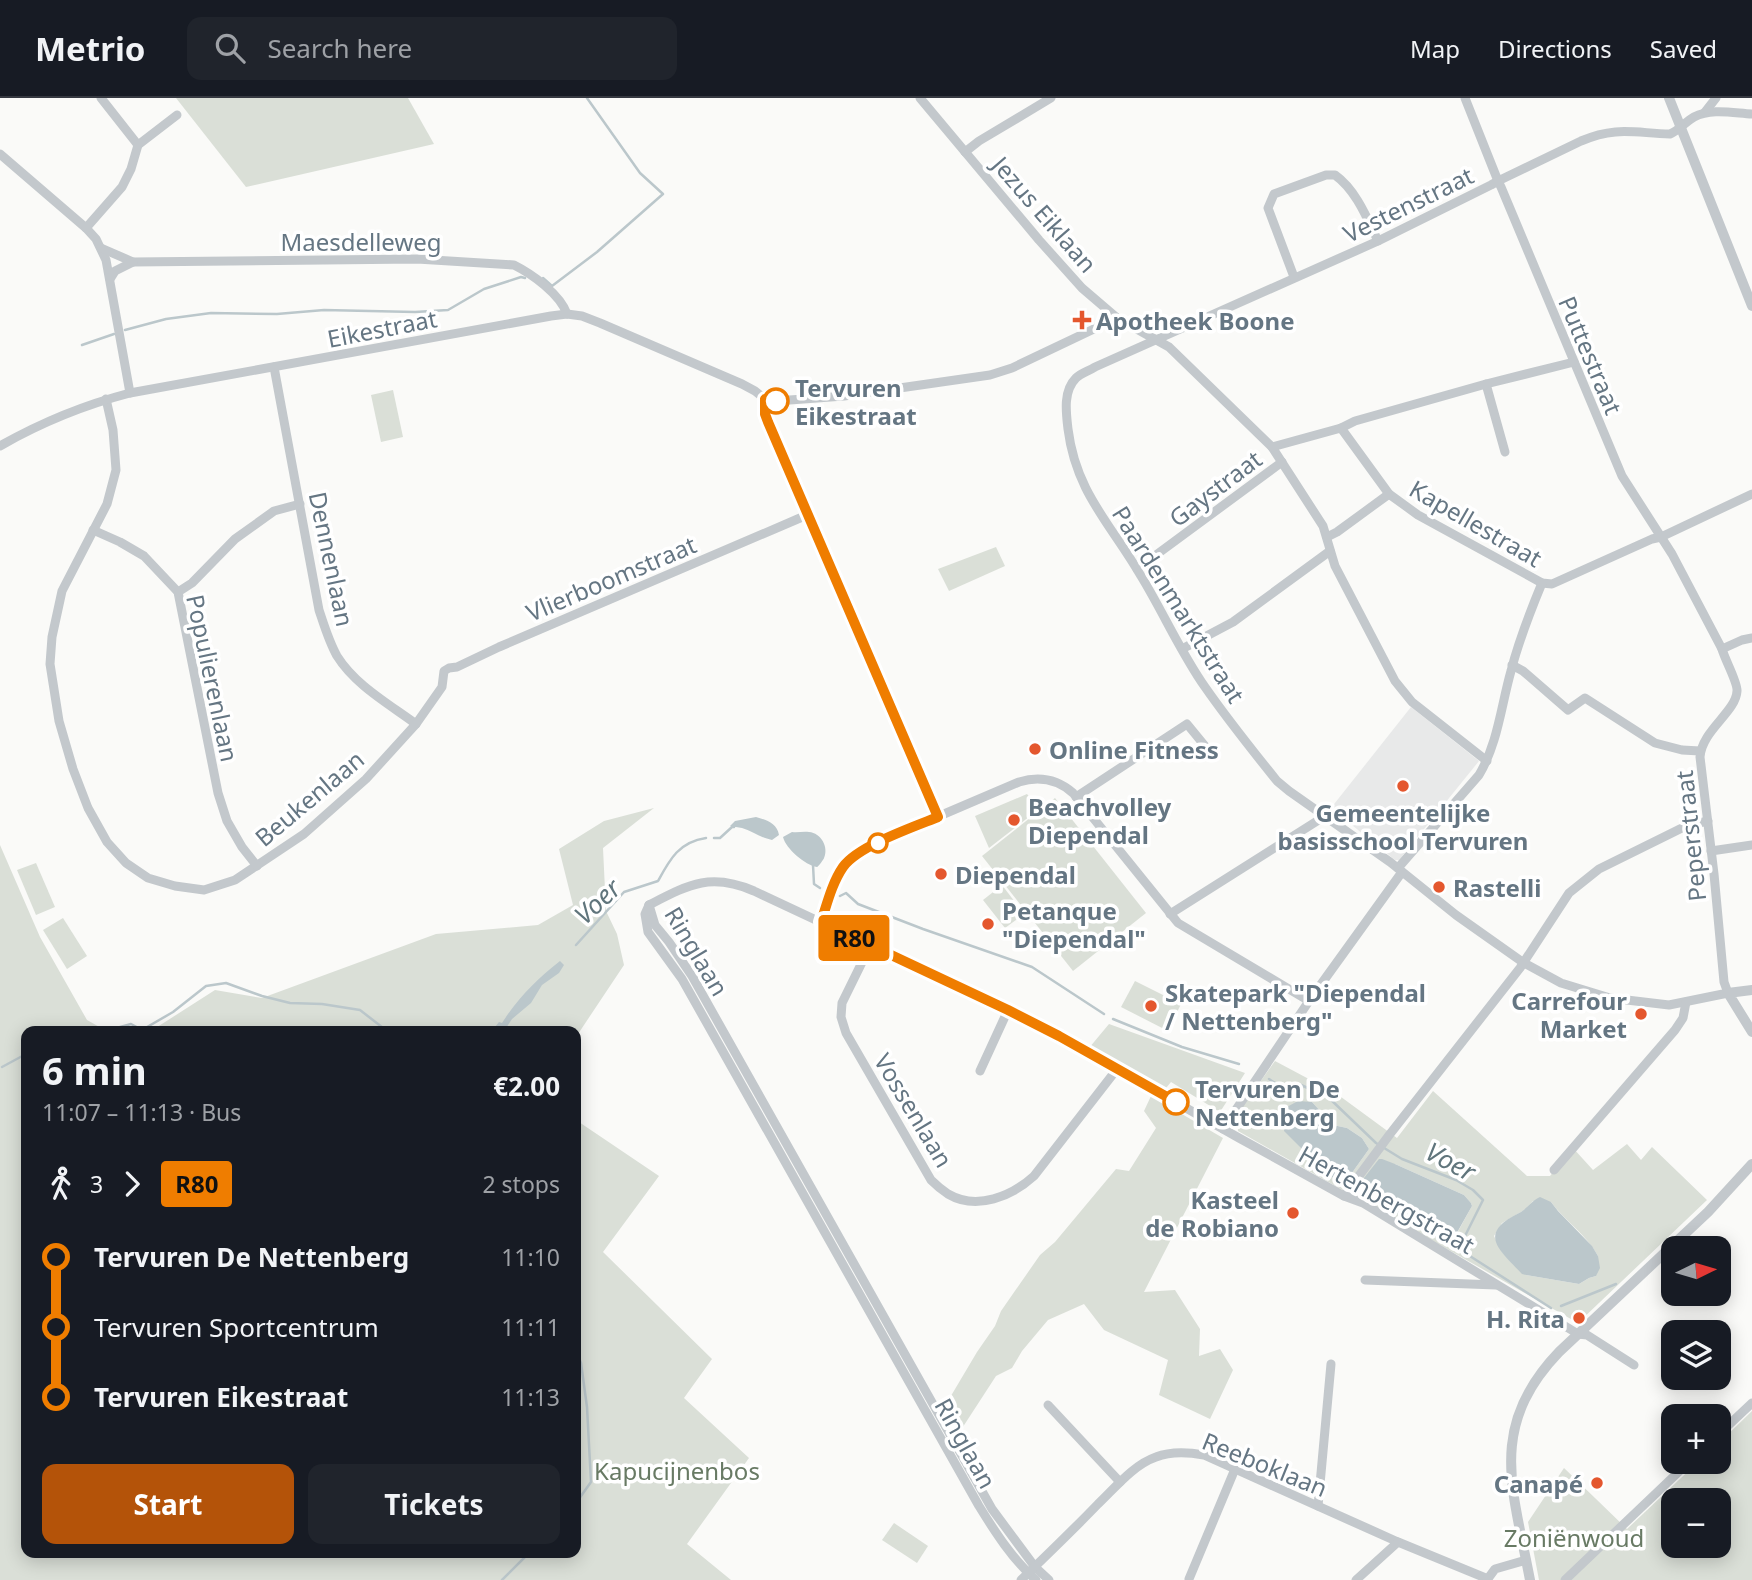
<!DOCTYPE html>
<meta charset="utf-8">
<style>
:root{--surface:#171b24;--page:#20242c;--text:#f1f3f6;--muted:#9ea1a6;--line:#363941;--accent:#b45309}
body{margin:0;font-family:"Noto Sans",sans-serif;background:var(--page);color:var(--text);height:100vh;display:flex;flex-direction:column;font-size:26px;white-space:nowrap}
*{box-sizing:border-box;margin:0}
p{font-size:23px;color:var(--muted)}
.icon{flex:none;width:38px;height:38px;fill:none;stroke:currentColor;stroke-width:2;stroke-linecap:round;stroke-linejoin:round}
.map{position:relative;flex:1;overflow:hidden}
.side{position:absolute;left:21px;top:928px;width:560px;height:532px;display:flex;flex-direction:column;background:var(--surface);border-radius:14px;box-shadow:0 4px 18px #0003}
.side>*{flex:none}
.badge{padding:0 14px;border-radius:5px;font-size:24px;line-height:46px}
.needle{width:46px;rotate:85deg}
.fabs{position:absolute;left:1661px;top:1138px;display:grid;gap:14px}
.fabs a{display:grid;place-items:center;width:70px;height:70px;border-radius:14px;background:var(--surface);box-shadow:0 4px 18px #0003;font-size:35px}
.map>.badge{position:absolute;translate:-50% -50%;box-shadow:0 0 0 4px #fff}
.legs{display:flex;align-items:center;gap:10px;height:77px;padding:0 21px;font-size:23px}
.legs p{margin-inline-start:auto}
.overview{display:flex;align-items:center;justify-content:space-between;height:119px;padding:0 21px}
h1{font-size:38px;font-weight:700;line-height:52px}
.action{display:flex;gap:14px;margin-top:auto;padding:14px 21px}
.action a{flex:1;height:80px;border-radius:14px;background:var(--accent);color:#fff;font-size:28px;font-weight:700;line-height:80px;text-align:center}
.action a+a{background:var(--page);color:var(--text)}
ul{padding:0 21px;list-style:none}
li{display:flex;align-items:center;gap:24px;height:70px;font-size:26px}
li i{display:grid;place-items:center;width:10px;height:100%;margin:0 9px;background:currentColor}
li i::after{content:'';width:18px;height:18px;margin:-9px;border:5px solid;border-radius:50%;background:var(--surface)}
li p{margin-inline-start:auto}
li:first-child i{background:linear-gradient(#0000 50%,currentColor 0)}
li:last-child i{background:linear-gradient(currentColor 50%,#0000 0)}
header{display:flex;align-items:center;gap:42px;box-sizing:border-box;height:98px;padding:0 35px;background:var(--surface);border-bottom:2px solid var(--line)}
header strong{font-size:33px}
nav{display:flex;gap:38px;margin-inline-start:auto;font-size:24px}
.search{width:490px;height:63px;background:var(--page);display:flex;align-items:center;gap:18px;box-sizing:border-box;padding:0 24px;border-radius:14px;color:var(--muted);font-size:26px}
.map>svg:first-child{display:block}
.built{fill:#e8e9e9}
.green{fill:#dadfd7;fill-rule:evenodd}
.water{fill:#bbc7cb}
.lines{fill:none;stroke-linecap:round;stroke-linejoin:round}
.stream{stroke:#bbc7cb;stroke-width:2.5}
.minor{stroke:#c3c8cc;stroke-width:9}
.tertiary{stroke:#c3c8cc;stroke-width:10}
.line-1-casing{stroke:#fff;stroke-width:16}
.line-1{stroke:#ef7d00;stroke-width:10}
.poi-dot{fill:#e4572e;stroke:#fff;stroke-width:2.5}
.stop-1-dot{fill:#fff;stroke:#ef7d00;stroke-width:3.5}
.labels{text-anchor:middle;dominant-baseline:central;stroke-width:7;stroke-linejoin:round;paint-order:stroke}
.street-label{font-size:24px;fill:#657683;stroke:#fff}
.poi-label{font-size:24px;font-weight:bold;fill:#657683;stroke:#fff;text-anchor:start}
.stop-label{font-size:24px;font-weight:bold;fill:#657683;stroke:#fff;text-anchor:start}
.park-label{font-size:24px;fill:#687a64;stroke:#fff}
.water-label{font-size:26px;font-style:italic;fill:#60757c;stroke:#fff}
</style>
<header>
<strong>Metrio</strong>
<div class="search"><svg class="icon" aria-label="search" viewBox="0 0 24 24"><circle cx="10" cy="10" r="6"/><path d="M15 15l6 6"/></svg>Search here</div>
<nav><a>Map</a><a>Directions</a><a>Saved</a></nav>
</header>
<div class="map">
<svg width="1752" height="1482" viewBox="0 0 1752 1482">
<rect width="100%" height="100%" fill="#fafaf8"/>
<polygon class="built" points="1411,609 1479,663 1399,762 1395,762 1331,710"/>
<g class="green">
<polygon points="176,0 408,0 434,46 246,89"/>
<polygon points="393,292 403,339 381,344 371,297"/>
<polygon points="996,449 1005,468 949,493 938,471"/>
<polygon points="1027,696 1039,711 989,750 975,718"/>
<polygon points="1055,700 1146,815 1073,873 982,758"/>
<polygon points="654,710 603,750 606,813 617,836 624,867 576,939 576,933 151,933 215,892 262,900 436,836 538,827 573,807 559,751 604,723"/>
<polygon points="0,747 40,839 87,922 103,931 111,933 26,933 26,1454 576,1454 576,1022 659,1078 603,1154 712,1261 684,1300 749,1360 687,1446 731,1482 0,1482"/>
<polygon points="36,765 55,809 36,817 17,772"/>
<polygon points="1002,787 1024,816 1005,830 983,802"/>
<polygon points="63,820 87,858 67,871 43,832"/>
<polygon points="1135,883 1181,906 1168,933 1121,909"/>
<polygon points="1109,926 1245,975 1220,1014 1171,984 1166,990 1089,950"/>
<path d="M1275,963L1337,996L1397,1040L1433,993L1527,1078H1550L1573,1050L1593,1072L1627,1046L1641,1062L1652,1049L1707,1102L1578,1225L1238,1033L1237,1016ZM1312,1004L1333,1027L1347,1030L1362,1040L1369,1051L1349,1079L1345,1081L1328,1077L1285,1033ZM1395,1066L1464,1097L1471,1105L1472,1108L1456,1137L1436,1139L1359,1090L1360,1084ZM1533,1103L1551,1104C1565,1123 1587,1137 1598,1158L1596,1178L1589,1180L1579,1186L1526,1177L1519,1172L1502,1154L1494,1138L1502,1125L1526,1111Z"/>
<polygon points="1151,998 1223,1040 1144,1194 1175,1192 1200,1231 1199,1258 1220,1251 1233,1272 1210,1321 1159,1297 1168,1262 1104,1232 1084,1206 1048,1222 1022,1253 1012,1270 996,1278 957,1338 942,1313 977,1254 995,1228 1001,1213 1040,1157 1055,1144 1116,1071 1129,1073 1156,1030 1144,1013"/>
<path d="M1752,1313V1482H1539L1528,1424L1564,1370L1627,1431L1699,1363H1718L1719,1345ZM1673,1402H1718V1447H1673Z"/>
<polygon points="894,1425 928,1448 917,1465 882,1442"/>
</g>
<g class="water">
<path d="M756,719C766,722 777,725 779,737L772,742C761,740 752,733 742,730C738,729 734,730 730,728L735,723Z"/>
<path d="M792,734C798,735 803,733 809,734C821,735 829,749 824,760C824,761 818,769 817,769C805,767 786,751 783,739Z"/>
<path d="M560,863L564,867L559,875L542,887L531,905L512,921L504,933H494L495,929L499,924L502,925C518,900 537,881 560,863Z"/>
<polygon points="1298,1003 1312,1004 1333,1027 1347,1030 1362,1040 1369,1051 1349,1079 1338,1082 1328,1077 1284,1033 1285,1010"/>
<polygon points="1379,1061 1382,1061 1395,1066 1464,1097 1471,1105 1472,1108 1454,1140 1450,1142 1436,1139 1360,1093 1358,1090 1360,1085"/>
<path d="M1540,1099L1551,1104L1558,1113L1592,1148L1598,1158L1600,1170L1596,1178L1589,1180L1579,1186L1526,1177L1522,1176C1500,1152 1476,1136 1519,1115C1527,1111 1531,1103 1540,1099Z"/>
</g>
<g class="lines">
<g class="stream">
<polyline points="543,180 552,188 597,154 663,96 640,75 587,0"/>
<polyline points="125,232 166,221 211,215 277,216 324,212 415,214 448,212 484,191 521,179 525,180"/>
<polyline points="82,247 114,236"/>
<polyline points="714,740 720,740 732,729 734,729"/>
<polyline points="813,767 814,786 820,790"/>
<polyline points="840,798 846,795 858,806 923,831 1032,869 1104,916"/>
<path d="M576,847L624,794L658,783C670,761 679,744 706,740"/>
<polyline points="1113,921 1182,949 1239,966"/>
<polyline points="106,933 131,926 142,932 173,914 206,888 226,885 262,898 290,905 322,906 360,912 387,933"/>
<polyline points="2,969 26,956"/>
<polyline points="1269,981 1287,993 1301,987 1328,999 1376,1045 1402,1061 1456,1082 1473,1092 1483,1102 1461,1146 1462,1153 1551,1210"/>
<polyline points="1561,1208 1616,1186"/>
<polyline points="576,1253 581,1265 587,1309 591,1384 576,1405"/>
<polyline points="502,1482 530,1454"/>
</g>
<g class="minor">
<polyline points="920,0 1039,142 1082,190 1117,220 1169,249 1272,349 1323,428 1335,468 1395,583 1412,604 1487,663"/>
<path d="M1465,0L1498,83L1501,89L1622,378L1672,456L1722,551C1725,562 1738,585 1737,593C1736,614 1702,632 1700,659L1714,776L1724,884L1728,895L1669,907L1610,900L1561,885L1524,865L1456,817L1390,764L1289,693L1277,683C1252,652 1228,622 1205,589C1181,555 1163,514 1141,478C1111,426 1076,395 1068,331C1066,314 1063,293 1076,280C1081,275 1089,273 1095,269L1378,143L1491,87L1498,83L1581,43C1616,28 1634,35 1670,36C1680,32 1685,24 1694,19C1711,10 1733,15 1752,16"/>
<polyline points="1705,14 1716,0"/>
<polyline points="138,47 177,17"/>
<polyline points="965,54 979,43 1051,0"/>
<polyline points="0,56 86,130 96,141 106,162 130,295"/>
<polyline points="86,130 122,89 131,71 138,47 101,0"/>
<path d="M101,150L133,164L417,161L514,167C532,176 560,196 567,216"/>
<path d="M1294,179L1268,110L1274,96L1326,77H1335C1356,92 1367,120 1378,143"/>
<polyline points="110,181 115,173 133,164"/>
<path d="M274,269L319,512C324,527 329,544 337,558C355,587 389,606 416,626"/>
<polyline points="1486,286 1505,354"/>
<polyline points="106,301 113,332 116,372 107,406 62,493 52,539 50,566 59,623 73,671 88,710 107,744 126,765 148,780 175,788 204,792 235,782 304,736 366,681 416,626 442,589 444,573 449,570 457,569 499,549 807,417"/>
<polyline points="765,301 765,315 768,324 938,719"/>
<polyline points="1341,330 1389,396 1418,417 1542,485 1552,486 1652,441 1661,439 1752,396"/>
<path d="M0,348C42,324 84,307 130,295L551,218L567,216L582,218L600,225L742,286L755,293L765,301L776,303L844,298L990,277L1012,270L1117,220"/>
<polyline points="1272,349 1341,330 1355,323 1486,286 1574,264"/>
<polyline points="93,432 120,444 144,458 178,494 218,695 227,723 242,749 257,768"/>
<polyline points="1327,439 1337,434 1389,396"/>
<polyline points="1137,471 1282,364"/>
<polyline points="178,494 192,485 235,441 274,413 300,406"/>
<polyline points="1182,551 1233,524 1330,453"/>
<polyline points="1722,551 1742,542 1752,540"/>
<polyline points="1512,567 1523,573 1568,612 1585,600 1655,645 1682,652 1700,653"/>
<polyline points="1076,699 1187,626 1205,648"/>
<polyline points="1711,753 1752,747"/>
<path d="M1398,770L1479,677C1498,645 1501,608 1511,573C1519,542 1530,514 1542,485"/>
<path d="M649,807C688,787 710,774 754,793L1008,912L1059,938L1239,1040L1344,1098L1363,1105L1578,1236L1587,1237L1634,1267"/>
<polyline points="649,807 655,827 669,844 692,878 992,1411 1035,1469 1049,1482"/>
<path d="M649,807L645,816L648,834L682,881L979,1408C995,1434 1013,1462 1036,1482"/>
<polyline points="1170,816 1325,718"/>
<path d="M821,824L834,788L842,771L858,755L930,722L1019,684C1039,678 1057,681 1073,695L1178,825L1309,903"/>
<path d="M870,848L842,905L841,919L846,935L931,1082C936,1087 942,1092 948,1096C977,1113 1012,1098 1034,1078L1117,971"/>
<polyline points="980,973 1008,912"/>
<polyline points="1223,1031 1309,903 1402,774"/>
<polyline points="1554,1072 1675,932 1683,920 1686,904"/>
<polyline points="1344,1098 1390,1036 1520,870 1569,795 1599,771 1686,728 1708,723"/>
<polyline points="1365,1182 1496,1187"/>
<polyline points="1048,1307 1120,1384"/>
<polyline points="1718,1337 1752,1305"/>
<polyline points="1318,1408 1331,1266"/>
<polyline points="1189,1481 1235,1371"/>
<path d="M1021,1482C1047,1457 1073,1432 1098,1406C1115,1390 1133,1367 1156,1359C1171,1353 1188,1354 1204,1357L1398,1444L1488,1481"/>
<polyline points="1356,1482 1398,1444"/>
<polyline points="1487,1482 1495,1471 1526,1462"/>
<polyline points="1565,1482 1690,1363"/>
</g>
<g class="tertiary">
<polyline points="1669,0 1752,208"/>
<polyline points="1752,892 1728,895 1752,934"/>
<path d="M1530,1482C1513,1391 1487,1329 1559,1254L1708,1114L1752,1066"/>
</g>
</g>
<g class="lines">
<defs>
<path id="line-1" d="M776,303L765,301V316L768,324L938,719C913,729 858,748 843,769C832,785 827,806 821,824L1008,912L1059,938L1176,1004"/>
</defs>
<use href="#line-1" class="line-1-casing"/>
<use href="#line-1" class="line-1"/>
</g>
<g class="poi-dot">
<path d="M1078.5 211.5h7v7h7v7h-7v7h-7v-7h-7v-7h7z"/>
<circle cx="1035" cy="651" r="7"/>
<circle cx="1403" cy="688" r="7"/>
<circle cx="1014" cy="722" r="7"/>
<circle cx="941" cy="776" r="7"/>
<circle cx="1439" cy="789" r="7"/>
<circle cx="988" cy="826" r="7"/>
<circle cx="1151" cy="908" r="7"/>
<circle cx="1641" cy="916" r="7"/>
<circle cx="1293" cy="1115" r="7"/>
<circle cx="1579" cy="1220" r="7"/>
<circle cx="1597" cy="1385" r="7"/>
</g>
<g class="stop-1-dot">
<circle cx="776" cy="303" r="12"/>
<circle cx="878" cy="745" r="9"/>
<circle cx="1176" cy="1004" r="12"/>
</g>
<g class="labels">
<g class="street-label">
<text transform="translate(1408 106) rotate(-26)">Vestenstraat</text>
<text transform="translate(1045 116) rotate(49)">Jezus Eiklaan</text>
<text x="361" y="143">Maesdelleweg</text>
<text transform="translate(382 230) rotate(-11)">Eikestraat</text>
<text transform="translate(1591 257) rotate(67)">Puttestraat</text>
<text transform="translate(1215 390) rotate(-37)">Gaystraat</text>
<text transform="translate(1476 425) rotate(30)">Kapellestraat</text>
<text transform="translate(332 461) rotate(78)">Dennenlaan</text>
<text transform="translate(611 480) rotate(-23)">Vlierboomstraat</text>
<text transform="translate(1179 506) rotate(58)">Paardenmarktstraat</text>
<text transform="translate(213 580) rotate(78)">Populierenlaan</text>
<text transform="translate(309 700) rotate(-40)">Beukenlaan</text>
<text transform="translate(1690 738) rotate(-96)">Peperstraat</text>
<text transform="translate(697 853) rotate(59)">Ringlaan</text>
<text transform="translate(914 1012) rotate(59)">Vossenlaan</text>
<text transform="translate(1387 1101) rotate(29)">Hertenbergstraat</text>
<text transform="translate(966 1345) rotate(61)">Ringlaan</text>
<text transform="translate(1265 1366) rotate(22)">Reeboklaan</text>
</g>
<g class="poi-label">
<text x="1096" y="222">Apotheek Boone</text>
<text x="1049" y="651">Online Fitness</text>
<text x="1028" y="708">Beachvolley<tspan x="1028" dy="28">Diependal</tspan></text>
<text x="1403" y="714" text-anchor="middle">Gemeentelijke<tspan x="1403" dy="28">basisschool Tervuren</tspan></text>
<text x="955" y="776">Diependal</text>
<text x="1453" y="789">Rastelli</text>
<text x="1002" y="812">Petanque<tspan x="1002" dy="28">"Diependal"</tspan></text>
<text x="1165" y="894">Skatepark "Diependal<tspan x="1165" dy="28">/ Nettenberg"</tspan></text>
<text x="1627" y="902" text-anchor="end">Carrefour<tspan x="1627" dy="28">Market</tspan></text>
<text x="1279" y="1101" text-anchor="end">Kasteel<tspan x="1279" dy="28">de Robiano</tspan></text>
<text x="1565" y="1220" text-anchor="end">H. Rita</text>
<text x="1583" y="1385" text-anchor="end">Canapé</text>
</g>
<g class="stop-label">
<text x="795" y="289">Tervuren<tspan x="795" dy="28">Eikestraat</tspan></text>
<text x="1195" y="990">Tervuren De<tspan x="1195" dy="28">Nettenberg</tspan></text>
</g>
<g class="park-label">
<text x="677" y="1372">Kapucijnenbos</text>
<text x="1574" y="1439">Zoniënwoud</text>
</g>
<g class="water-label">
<text transform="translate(597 803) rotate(-43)">Voer</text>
<text transform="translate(1451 1063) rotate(28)">Voer</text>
</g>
</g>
</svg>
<div class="fabs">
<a><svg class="needle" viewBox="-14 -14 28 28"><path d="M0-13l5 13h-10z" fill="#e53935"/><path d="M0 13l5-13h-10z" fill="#9ea1a6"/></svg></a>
<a><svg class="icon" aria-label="layers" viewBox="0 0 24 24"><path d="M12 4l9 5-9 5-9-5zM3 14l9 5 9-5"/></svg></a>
<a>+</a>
<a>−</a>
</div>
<b class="badge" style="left:854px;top:840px;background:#ef7d00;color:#111">R80</b>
<section class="side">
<div class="overview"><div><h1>6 min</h1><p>11:07 – 11:13 · Bus</p></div><b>€2.00</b></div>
<div class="legs"><svg class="icon" aria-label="walk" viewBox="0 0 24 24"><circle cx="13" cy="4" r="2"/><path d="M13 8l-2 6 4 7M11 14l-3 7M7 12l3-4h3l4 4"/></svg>3<svg class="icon" aria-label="forward" viewBox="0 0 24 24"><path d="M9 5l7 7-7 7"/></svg><b class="badge" style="background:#ef7d00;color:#111">R80</b><p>2 stops</p></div>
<ul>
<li><i style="color:#ef7d00"></i><b>Tervuren De Nettenberg</b><p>11:10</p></li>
<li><i style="color:#ef7d00"></i><span>Tervuren Sportcentrum</span><p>11:11</p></li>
<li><i style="color:#ef7d00"></i><b>Tervuren Eikestraat</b><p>11:13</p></li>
</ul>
<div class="action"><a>Start</a><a>Tickets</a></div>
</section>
</div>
